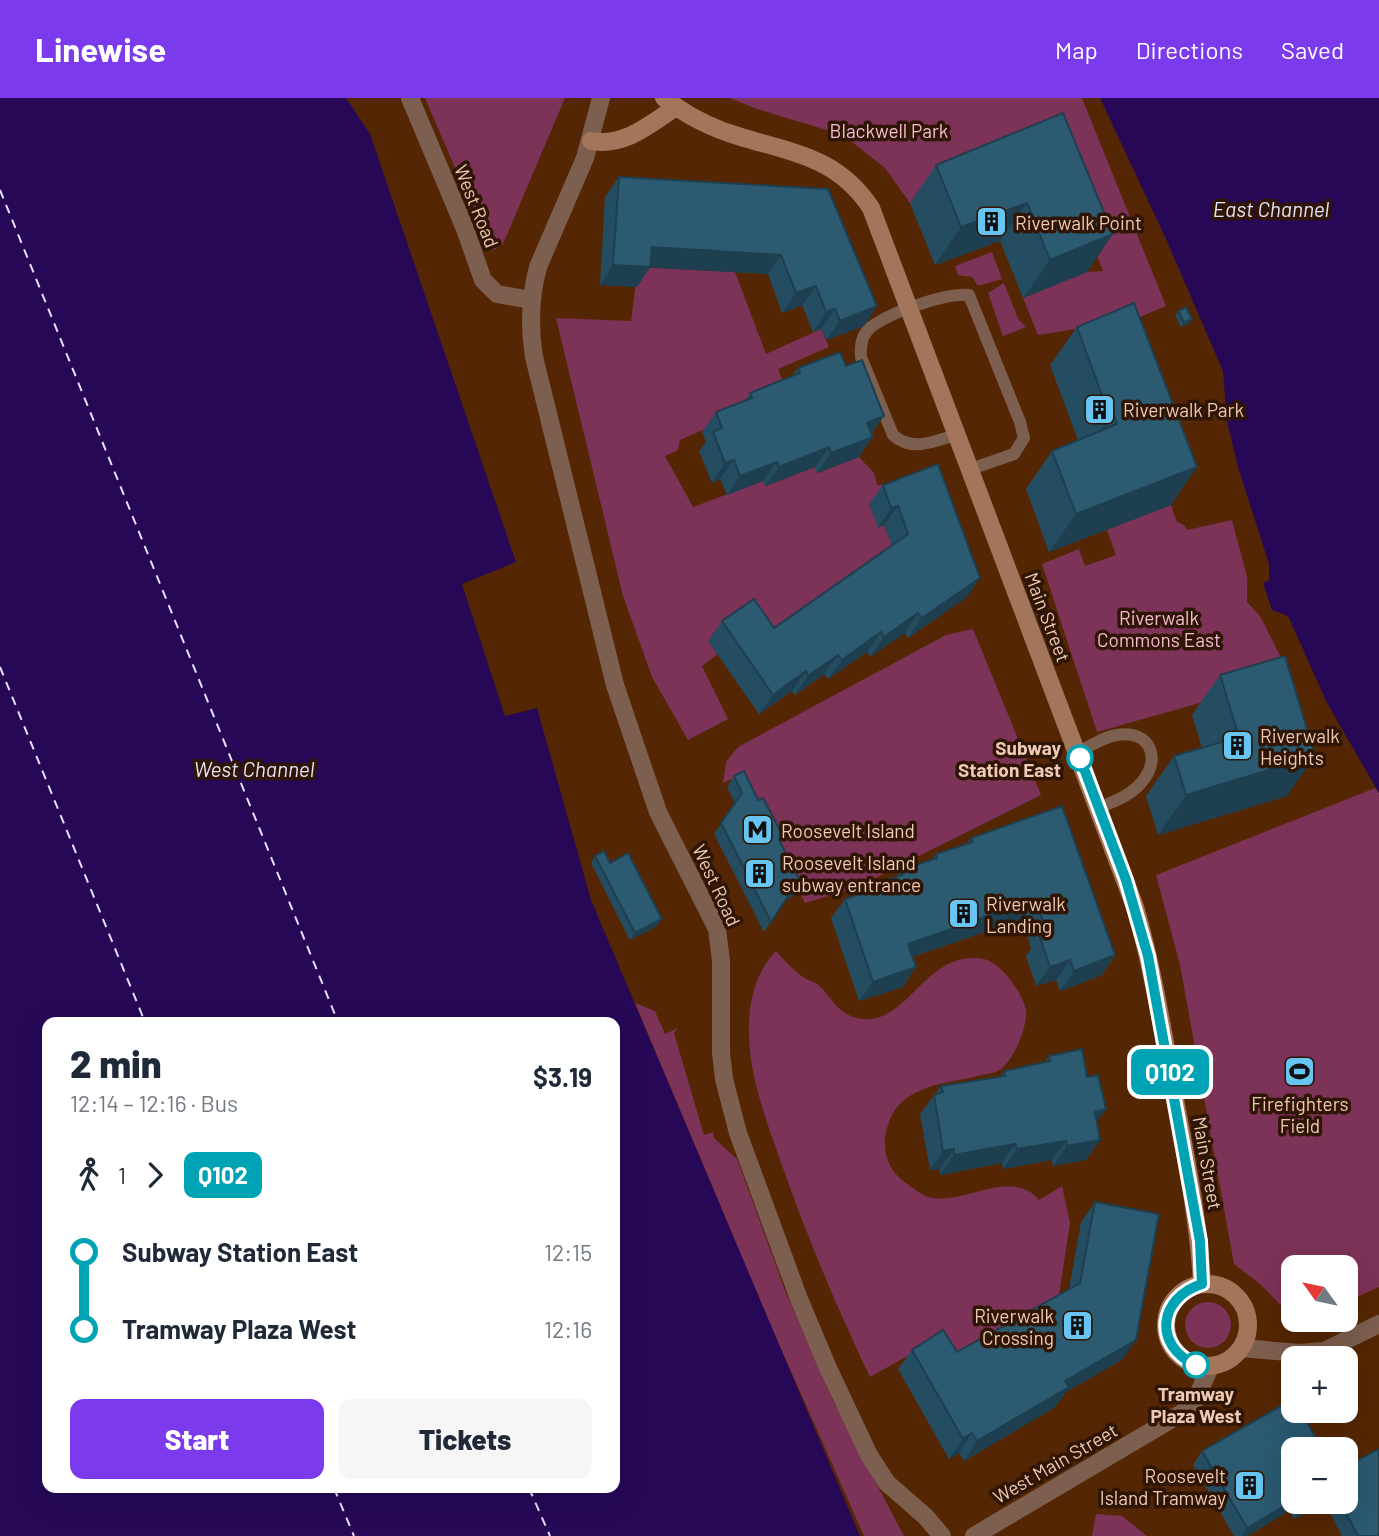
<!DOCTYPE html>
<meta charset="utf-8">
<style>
:root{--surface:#fff;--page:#f6f6f7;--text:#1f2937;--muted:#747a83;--accent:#7c3aed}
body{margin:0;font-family:Barlow,sans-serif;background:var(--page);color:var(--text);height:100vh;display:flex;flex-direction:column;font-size:26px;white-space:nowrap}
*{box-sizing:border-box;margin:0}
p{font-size:23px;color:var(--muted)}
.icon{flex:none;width:38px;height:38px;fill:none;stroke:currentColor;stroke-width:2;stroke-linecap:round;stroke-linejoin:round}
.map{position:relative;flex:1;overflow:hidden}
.drawer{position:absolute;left:42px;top:919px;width:578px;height:476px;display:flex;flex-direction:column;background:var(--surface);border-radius:14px;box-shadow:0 7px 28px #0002}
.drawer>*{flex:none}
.badge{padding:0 14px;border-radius:10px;font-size:24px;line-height:46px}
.needle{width:46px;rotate:303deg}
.buttons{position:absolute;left:1281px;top:1157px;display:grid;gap:14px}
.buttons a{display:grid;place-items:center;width:77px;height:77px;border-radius:14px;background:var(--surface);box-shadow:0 7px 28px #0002;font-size:35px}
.map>.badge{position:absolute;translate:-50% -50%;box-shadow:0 0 0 4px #fff}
.legs{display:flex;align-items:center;gap:10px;height:77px;padding:0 28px;font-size:23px}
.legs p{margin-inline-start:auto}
.overview{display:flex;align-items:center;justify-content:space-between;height:119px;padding:0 28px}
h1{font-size:38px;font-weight:800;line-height:52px}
.cta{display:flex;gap:14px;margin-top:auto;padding:14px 28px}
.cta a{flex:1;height:80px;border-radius:14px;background:var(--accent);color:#fff;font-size:28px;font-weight:800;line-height:80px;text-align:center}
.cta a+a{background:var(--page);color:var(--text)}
ul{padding:0 28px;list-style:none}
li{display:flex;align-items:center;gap:24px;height:77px;font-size:26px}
li i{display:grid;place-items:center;width:10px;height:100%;margin:0 9px;background:currentColor}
li i::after{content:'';width:18px;height:18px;margin:-9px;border:5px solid;border-radius:50%;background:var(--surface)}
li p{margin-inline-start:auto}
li:first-child i{background:linear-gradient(#0000 50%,currentColor 0)}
li:last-child i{background:linear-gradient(currentColor 50%,#0000 0)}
header{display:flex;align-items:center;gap:42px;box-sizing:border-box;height:98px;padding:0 35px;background:var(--accent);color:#fff}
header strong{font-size:33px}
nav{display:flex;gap:38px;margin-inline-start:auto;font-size:24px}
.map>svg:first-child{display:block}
.green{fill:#7d3258}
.water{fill:#260857;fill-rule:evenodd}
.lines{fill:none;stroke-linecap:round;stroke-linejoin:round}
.ferry{stroke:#e4e1fc;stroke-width:2;stroke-dasharray:9 7;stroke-linecap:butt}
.lane{stroke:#7c5f4e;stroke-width:12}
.street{stroke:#7c5f4e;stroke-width:18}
.secondary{stroke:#a3755a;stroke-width:18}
.wall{fill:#254d61}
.shaded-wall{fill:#1e3f4f}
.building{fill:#2b5a71;stroke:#1e3f4f;stroke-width:2}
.line-1-casing{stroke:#fff;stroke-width:16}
.line-1{stroke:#00a3b4;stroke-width:10}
.stop-1-dot{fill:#fff;stroke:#00a3b4;stroke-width:3.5}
.labels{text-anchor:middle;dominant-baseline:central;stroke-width:7;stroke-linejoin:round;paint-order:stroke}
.park-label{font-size:19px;fill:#f8bdd6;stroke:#2f1504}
.street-label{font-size:19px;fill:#efcab5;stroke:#2f1504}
.poi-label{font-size:19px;fill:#efcab5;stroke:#2f1504;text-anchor:start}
.stop-label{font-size:19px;font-weight:bold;fill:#efcab5;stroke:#2f1504;text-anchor:end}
.water-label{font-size:21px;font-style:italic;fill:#e4e1fc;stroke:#2f1504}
</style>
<header>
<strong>Linewise</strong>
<nav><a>Map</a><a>Directions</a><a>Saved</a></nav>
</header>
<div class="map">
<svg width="1379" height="1438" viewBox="0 0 1379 1438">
<rect width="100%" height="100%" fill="#552603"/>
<g class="green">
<polygon points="425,0 565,0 503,146 494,152 488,147"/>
<polygon points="729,0 1082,0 1166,208 1133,222 1038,237 1023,200 1087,174 1103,173 1066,73 1037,53 910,105 885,70 843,37 757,11"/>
<polygon points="992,154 1002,181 978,188 972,179 958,177 955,168"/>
<polygon points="638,169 735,174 766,256 821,231 829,249 778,271 787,295 680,342 678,352 665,358 693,409 763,383 766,388 815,369 818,375 859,359 874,375 877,387 924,385 878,429 884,427 895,455 761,549 708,542 718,556 702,568 728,621 688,642 652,579 623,498 556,220 631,223"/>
<polygon points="1004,185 1018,221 1026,229 1003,238 988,195"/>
<polygon points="1171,407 1177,424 1184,427 1187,432 1232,422 1247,479 1247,504 1260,518 1291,579 1097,634 1042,466 1079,451 1085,468 1116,457 1107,432"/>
<polygon points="973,531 1041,697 855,790 805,805 743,676 723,685 726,664 738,649 946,537"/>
<polygon points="1375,690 1379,695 1379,1189 1346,1204 1346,1169 1293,1169 1293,1220 1260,1186 1234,1166 1180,867 1156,777"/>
<path d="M776,853C784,862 793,872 803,879C807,882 812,883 817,886C830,896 835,912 851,918C906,939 922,849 984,861C1001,865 1023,895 1026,912C1028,928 1013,965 998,973C993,976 984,976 978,978C946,986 902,987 889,1024C884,1037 883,1052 889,1065C892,1073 899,1080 906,1085C913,1090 920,1096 928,1099C963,1109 1010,1068 1039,1102L1062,1088L1070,1125L1058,1203L946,1264L934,1243L870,1279C836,1208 806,1136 780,1062C766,1021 750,981 749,937C748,907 754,876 776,853Z"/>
<polygon points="635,905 655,913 665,936 678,930 674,935 704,1037 713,1034 714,1040 737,1061 786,1195 834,1305 904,1438 864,1438 771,1228"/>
<circle cx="1208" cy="1227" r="23"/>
<polygon points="1096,1416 1122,1418 1147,1438 1092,1438"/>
</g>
<g class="water">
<path d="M0,0H346L370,36L516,464L462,486L505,618L537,610L591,802L860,1438H0ZM614,924V1390H47V924Z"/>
<polygon points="1100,0 1379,0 1379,695 1327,605 1288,518 1272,512 1263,485 1269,482 1269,466 1238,369 1227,323 1223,273 1166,141"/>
</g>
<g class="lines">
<g class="ferry">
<polyline points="0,92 338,924"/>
<polyline points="0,569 145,924"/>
<polyline points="334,1390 354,1438"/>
<polyline points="529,1390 550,1438"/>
</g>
<g class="lane">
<path d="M955,337C933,344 912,354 893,337L861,259C860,248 861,237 871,229C891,214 945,195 969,197L1020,324L1024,340L1014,356L968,372"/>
<path d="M1077,655C1090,648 1103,639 1117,637C1151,631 1162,662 1141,685C1130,698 1114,703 1099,710"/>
</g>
<g class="street">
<polyline points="410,0 465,131 483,182 497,196 531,202"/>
<path d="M601,0L585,60L538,169C530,199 529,228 534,259L615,587L658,714L717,831L721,863V955L724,981L738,1035L799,1201L828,1270L869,1357L887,1385L926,1419L942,1438"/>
<polyline points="1242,1250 1299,1255 1324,1253 1379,1226"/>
<polyline points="974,1438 1182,1315 1196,1301 1210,1269"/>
</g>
<g class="secondary">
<path d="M664,0C687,18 713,31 741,39C794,55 838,60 871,110L1135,809C1154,874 1164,941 1176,1007C1187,1066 1199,1126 1202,1186"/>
<path d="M591,43C624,49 649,27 676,9"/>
<circle cx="1207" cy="1227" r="41"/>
</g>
</g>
<g class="wall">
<polygon points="1063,15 1087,174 1023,200 1000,143 935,167 910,105 936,67"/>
<polygon points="619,79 828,91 864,228 826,242 821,231 813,234 802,207 782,215 768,176 650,169 637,189 600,187 605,99"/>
<polygon points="1178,213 1190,225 1181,229 1175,217"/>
<polygon points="1077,229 1171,407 1049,454 1026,391 1052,353 1078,342 1050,267"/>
<polygon points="846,268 884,318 871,336 859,359 817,375 815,369 765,388 763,383 727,397 720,381 712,385 699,353 706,344 702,334 716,314 744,303 750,295 792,278 798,270"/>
<polygon points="883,387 967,499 908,540 905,535 870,559 867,554 828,581 824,576 795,597 792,593 759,616 708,543 722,523 774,530 892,447 884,427 878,430 869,406"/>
<polygon points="1220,577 1287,698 1158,737 1146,698 1174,658 1202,650 1192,617"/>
<polygon points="734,678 781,745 802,787 795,797 785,802 764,834 714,736 735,705 727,689"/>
<polygon points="971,740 1115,857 1102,877 1060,893 1056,882 1036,888 1026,858 1031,851 1023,821 912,859 903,889 859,903 831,820 845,801 869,793 873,787 897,779 901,772 932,762 936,756 967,745"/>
<polygon points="595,758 610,765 657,828 630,842 591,765"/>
<polygon points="1049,958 1087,979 1100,1042 1086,1062 1053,1068 1052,1062 1003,1071 1002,1065 940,1077 940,1071 930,1072 920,1016 941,988 1000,979 1004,973 1044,965"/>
<polygon points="1095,1104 1123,1261 1066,1294 1055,1309 964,1363 959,1355 949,1361 898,1271 912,1252 957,1254 1069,1191 1081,1124"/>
<polygon points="1202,1353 1293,1404 1312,1404 1304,1416 1294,1421 1289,1413 1247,1438 1234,1438 1193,1367"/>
<polygon points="1324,1404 1346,1404 1379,1438 1342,1438"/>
</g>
<g class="shaded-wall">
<polygon points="1027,105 1000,143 935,167 961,129"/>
<polygon points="1113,136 1087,174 1023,200 1050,162"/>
<polygon points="652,149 781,157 768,176 640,169 650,169 637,189 600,187 613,167"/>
<polygon points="816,188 802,207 782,215 796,195"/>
<polygon points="877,208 864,228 826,242 840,223"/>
<polygon points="835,211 821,231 813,234 826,214"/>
<polygon points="1192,221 1190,225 1181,229 1184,225"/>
<polygon points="1114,317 1087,355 1083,357 1110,319"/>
<polygon points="884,318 870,337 867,325"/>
<polygon points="873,339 859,359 817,375 831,355"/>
<polygon points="829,349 815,369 765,388 779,369"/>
<polygon points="734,362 720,381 712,385 725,365"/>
<polygon points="777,364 763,383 727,397 740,378"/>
<polygon points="1197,369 1171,407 1049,454 1076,416"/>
<polygon points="898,408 884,427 878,430 891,410"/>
<polygon points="980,480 967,499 908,540 922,520"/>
<polygon points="918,515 905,535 870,559 884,539"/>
<polygon points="881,534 867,554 828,581 842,562"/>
<polygon points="838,557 824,576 795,597 808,578"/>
<polygon points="806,573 792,593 759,616 773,597"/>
<polygon points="1315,658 1287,698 1158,737 1186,697"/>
<polygon points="802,787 795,797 785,803 792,792"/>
<polygon points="1036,801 1023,821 894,865 908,846"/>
<polygon points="662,821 657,828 630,842 635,835"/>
<polygon points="1115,857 1102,877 1060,893 1074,873"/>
<polygon points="1070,862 1056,882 1036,888 1050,869"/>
<polygon points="916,869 903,889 859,903 873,884"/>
<polygon points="1106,1011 1092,1031 1095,1014"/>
<polygon points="1100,1042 1086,1062 1053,1068 1067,1048"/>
<polygon points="1066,1043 1052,1062 1003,1071 1017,1051"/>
<polygon points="1015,1046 1002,1065 940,1077 954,1057"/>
<polygon points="954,1051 940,1071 930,1072 943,1053"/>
<polygon points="1136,1242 1123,1261 1066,1294 1055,1309 964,1363 977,1343 1065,1283"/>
<polygon points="972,1335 959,1355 949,1361 963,1341"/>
<polygon points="1293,1403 1296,1404 1289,1413 1247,1438 1241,1438 1247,1430"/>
<polygon points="1311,1404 1312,1404 1304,1416 1294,1421 1303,1408"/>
</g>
<g class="building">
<polygon points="1063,15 1113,136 1050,162 1027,105 961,129 936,67"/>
<polygon points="619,79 828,91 877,208 840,223 835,211 826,214 816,188 796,195 781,157 652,149 650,169 613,167"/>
<polygon points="1134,205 1197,369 1076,416 1052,353 1117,326 1114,317 1110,319 1077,229"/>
<polygon points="1186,209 1192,221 1184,225 1178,213"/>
<polygon points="840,254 846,268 862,262 884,318 867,325 873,339 831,355 829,349 779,369 777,364 740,378 734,362 725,365 713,334 722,330 716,314 752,300 750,295 800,275 798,270"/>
<polygon points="938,366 980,480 922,520 918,515 884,539 881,534 842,562 838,557 808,578 806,573 773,597 722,523 754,501 774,530 908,436 898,408 891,410 883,387"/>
<polygon points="1285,558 1315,658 1186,697 1174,658 1239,639 1220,577"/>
<polygon points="744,673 758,702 763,700 784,740 779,742 802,787 792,792 771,824 721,725 742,695 734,678"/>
<polygon points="1062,708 1115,857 1074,873 1070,862 1050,869 1040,839 1047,836 1036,801 908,846 916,869 873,884 845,801 874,791 873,787 902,777 901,772 937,760 936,756 973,744 971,740"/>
<polygon points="604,753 610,765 628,755 662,821 635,835 595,758"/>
<polygon points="1082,951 1087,979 1098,977 1106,1011 1095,1014 1100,1042 1067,1048 1066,1043 1017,1051 1015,1046 954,1057 954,1051 943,1053 934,997 943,994 941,988 1005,978 1004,973 1050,963 1049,958"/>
<polygon points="1095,1104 1159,1116 1136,1242 1065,1283 1069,1289 977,1343 972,1335 963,1341 912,1252 943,1232 957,1254 1080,1185"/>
<polygon points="1293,1301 1293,1312 1300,1312 1322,1351 1293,1351 1293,1403 1247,1430 1202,1353"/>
<polygon points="1379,1351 1379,1438 1358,1438 1340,1404 1346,1404 1346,1368"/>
<polygon points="1301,1404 1311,1404 1303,1408"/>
</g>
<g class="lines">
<defs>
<path id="line-1" d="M1080,660L1126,782L1148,858L1200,1143L1202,1186C1158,1200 1153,1248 1196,1267"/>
</defs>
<use href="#line-1" class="line-1-casing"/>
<use href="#line-1" class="line-1"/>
</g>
<defs>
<symbol id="building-square" viewBox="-11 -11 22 22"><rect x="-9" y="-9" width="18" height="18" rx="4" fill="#68c4f0" stroke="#2f1504"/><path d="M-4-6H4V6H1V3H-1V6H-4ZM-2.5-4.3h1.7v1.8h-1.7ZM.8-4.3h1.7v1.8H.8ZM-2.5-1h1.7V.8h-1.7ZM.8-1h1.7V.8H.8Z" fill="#111"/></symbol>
<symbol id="metro-square" viewBox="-11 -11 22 22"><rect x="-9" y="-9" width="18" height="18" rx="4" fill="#68c4f0" stroke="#2f1504"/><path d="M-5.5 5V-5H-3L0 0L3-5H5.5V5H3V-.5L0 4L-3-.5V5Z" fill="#111"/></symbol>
<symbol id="stadium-square" viewBox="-11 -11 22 22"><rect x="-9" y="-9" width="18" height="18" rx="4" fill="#68c4f0" stroke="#2f1504"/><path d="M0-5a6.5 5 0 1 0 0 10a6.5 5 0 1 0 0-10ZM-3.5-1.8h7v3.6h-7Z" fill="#111"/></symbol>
</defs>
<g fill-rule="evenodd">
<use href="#building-square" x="974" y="106" width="35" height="35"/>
<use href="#building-square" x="1082" y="294" width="35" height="35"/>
<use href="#building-square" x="1220" y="630" width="35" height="35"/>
<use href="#metro-square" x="740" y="714" width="35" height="35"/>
<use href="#building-square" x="742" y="758" width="35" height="35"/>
<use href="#building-square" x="946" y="798" width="35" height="35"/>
<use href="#stadium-square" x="1282" y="956" width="35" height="35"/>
<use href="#building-square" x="1060" y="1210" width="35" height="35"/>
<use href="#building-square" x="1232" y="1370" width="35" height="35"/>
</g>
<g class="stop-1-dot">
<circle cx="1080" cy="660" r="12"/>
<circle cx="1196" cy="1267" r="12"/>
</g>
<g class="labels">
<g class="park-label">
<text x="889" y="32">Blackwell Park</text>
<text x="1159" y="519">Riverwalk<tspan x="1159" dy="22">Commons East</tspan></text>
</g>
<g class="street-label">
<text transform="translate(477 108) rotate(68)">West Road</text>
<text transform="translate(1048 519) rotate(69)">Main Street</text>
<text transform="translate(717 787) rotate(65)">West Road</text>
<text transform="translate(1208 1065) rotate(80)">Main Street</text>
<text transform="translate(1055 1365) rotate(-30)">West Main Street</text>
</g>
<g class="poi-label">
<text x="1015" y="124">Riverwalk Point</text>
<text x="1123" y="311">Riverwalk Park</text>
<text x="1260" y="637">Riverwalk<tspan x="1260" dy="22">Heights</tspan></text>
<text x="781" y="732">Roosevelt Island</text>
<text x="782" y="764">Roosevelt Island<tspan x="782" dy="22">subway entrance</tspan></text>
<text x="986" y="805">Riverwalk<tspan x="986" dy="22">Landing</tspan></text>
<text x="1300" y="1005" text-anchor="middle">Firefighters<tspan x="1300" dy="22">Field</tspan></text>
<text x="1054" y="1217" text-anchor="end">Riverwalk<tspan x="1054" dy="22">Crossing</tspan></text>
<text x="1226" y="1377" text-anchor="end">Roosevelt<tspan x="1226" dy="22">Island Tramway</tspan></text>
</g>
<g class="stop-label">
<text x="1061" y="649">Subway<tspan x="1061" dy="22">Station East</tspan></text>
<text x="1196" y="1295" text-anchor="middle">Tramway<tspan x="1196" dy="22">Plaza West</tspan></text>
</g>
<g class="water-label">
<text x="1271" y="110">East Channel</text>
<text x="254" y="670">West Channel</text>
</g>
</g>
</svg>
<div class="buttons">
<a><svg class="needle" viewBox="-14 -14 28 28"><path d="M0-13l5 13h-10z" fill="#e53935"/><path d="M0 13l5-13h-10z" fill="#747a83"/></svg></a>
<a>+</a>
<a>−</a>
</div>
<b class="badge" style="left:1170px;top:974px;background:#00a3b4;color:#fff">Q102</b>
<section class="drawer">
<div class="overview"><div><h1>2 min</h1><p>12:14 – 12:16 · Bus</p></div><b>$3.19</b></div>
<div class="legs"><svg class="icon" aria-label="walk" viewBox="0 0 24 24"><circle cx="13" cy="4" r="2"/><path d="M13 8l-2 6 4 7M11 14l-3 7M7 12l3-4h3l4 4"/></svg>1<svg class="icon" aria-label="forward" viewBox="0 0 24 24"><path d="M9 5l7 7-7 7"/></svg><b class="badge" style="background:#00a3b4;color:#fff">Q102</b></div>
<ul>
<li><i style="color:#00a3b4"></i><b>Subway Station East</b><p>12:15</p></li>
<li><i style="color:#00a3b4"></i><b>Tramway Plaza West</b><p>12:16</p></li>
</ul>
<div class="cta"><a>Start</a><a>Tickets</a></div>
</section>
</div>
